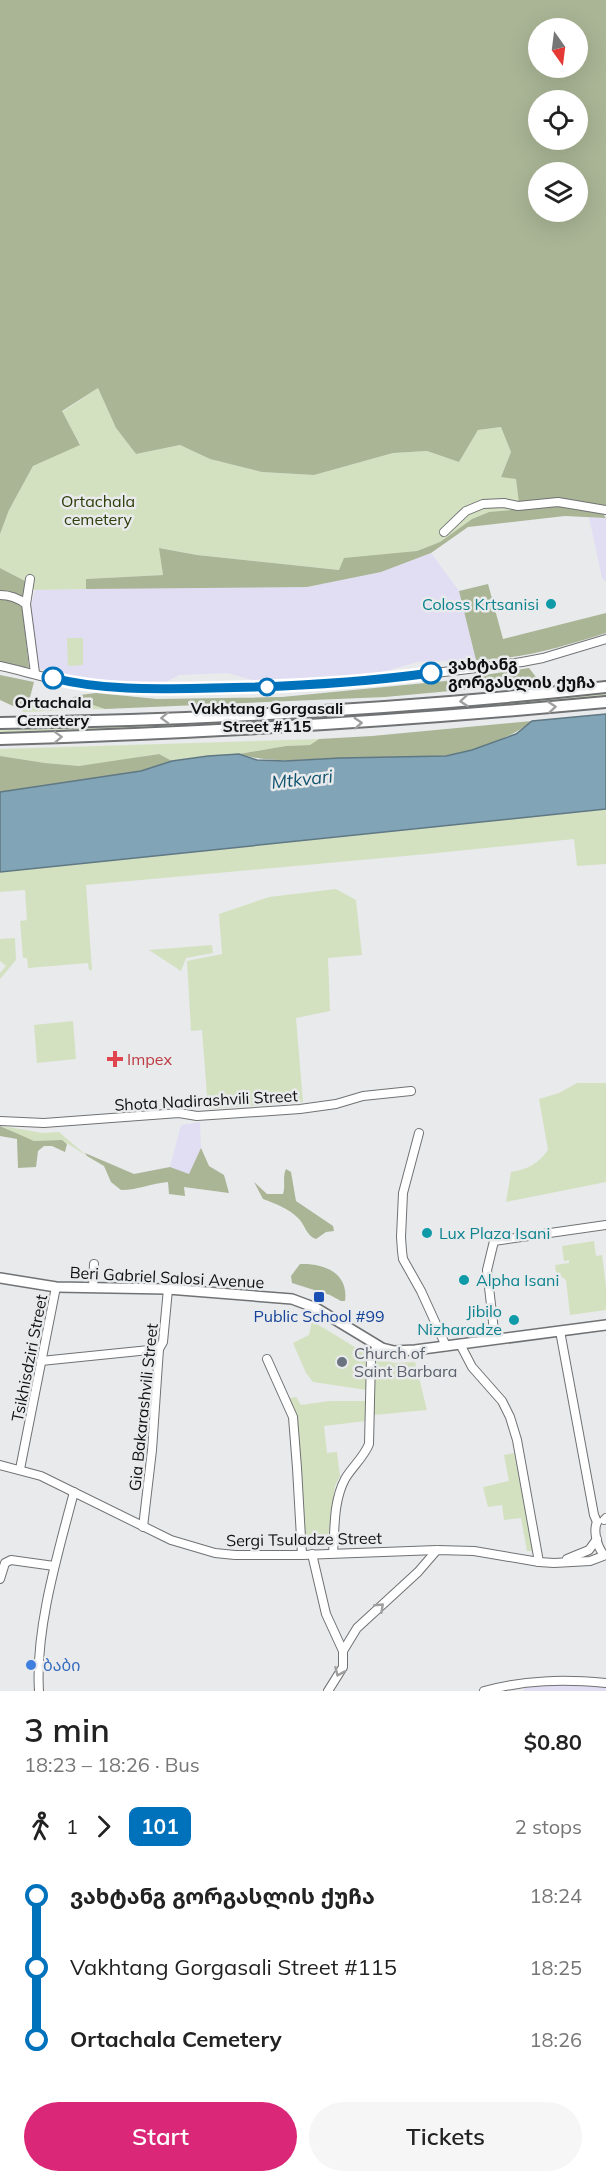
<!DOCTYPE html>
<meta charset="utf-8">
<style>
:root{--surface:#fff;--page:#f6f6f6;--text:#222;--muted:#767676;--accent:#db2777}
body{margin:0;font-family:Mulish,"Noto Sans Georgian",sans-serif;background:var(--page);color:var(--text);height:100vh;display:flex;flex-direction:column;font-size:22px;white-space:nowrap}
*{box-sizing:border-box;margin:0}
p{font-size:20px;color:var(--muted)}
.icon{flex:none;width:33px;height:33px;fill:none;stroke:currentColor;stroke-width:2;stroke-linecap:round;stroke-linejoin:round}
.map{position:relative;height:1691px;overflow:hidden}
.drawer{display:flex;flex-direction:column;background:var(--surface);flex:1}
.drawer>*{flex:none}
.badge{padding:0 12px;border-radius:9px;font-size:21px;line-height:39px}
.needle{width:39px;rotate:166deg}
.fabs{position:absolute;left:528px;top:18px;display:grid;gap:12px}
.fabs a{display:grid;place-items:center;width:60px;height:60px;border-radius:50%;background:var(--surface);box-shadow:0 6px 24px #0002;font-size:30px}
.map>.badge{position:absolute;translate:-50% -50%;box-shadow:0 0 0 3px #fff}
.legs{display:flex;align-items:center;gap:9px;height:66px;padding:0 24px;font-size:20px}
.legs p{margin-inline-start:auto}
.summary{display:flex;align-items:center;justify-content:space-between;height:102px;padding:0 24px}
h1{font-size:33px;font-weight:600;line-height:45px}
.button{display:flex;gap:12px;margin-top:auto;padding:12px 24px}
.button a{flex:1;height:69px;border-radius:36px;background:var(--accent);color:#fff;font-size:24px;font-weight:600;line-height:69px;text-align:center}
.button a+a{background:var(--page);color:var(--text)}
ul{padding:0 24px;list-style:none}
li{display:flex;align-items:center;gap:21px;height:72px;font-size:22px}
li i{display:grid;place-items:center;width:9px;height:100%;margin:0 8px;background:currentColor}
li i::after{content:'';width:15px;height:15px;margin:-8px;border:4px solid;border-radius:50%;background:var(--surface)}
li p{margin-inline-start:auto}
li:first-child i{background:linear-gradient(#0000 50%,currentColor 0)}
li:last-child i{background:linear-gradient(currentColor 50%,#0000 0)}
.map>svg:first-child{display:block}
.industrial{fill:#e1ddf3}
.green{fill:#d4e1c0}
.forest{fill:#a9b595;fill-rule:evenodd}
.water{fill:#81a4b6;stroke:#5f7884;stroke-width:1.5}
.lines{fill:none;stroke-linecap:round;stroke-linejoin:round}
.minor-casing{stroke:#707274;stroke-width:10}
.major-casing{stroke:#707274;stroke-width:12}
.highway-casing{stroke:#707274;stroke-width:14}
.minor{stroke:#fff;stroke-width:8}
.major{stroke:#fff;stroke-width:9}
.highway{stroke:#fff;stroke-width:10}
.oneway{stroke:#9f9fa0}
.line-1-casing{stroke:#fff;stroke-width:14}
.line-1{stroke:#0072bc;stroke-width:9}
.culture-dot{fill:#0f9aa8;stroke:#e8eaec;stroke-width:2}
.stop-1-dot{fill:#fff;stroke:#0072bc;stroke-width:3}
.health-dot{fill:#e0444e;stroke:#e8eaec;stroke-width:2}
.transit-dot{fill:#1a4fb4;stroke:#e8eaec;stroke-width:2}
.worship-dot{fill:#6b7280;stroke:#e8eaec;stroke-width:2}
.shop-dot{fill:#3f7fe0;stroke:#e8eaec;stroke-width:2}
.labels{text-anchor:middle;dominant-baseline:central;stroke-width:5;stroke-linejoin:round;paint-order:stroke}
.park-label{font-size:16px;fill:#2e3e09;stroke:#e8eaec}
.culture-label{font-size:16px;fill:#0d838f;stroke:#e8eaec;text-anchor:end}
.stop-label{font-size:16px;font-weight:bold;fill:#0f1011;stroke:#e8eaec}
.health-label{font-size:16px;fill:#be3a42;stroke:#e8eaec;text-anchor:start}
.street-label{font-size:16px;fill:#0f1011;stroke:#e8eaec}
.transit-label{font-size:16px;fill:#164399;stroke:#e8eaec}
.worship-label{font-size:16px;fill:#5b616d;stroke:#e8eaec;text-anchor:start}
.shop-label{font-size:16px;fill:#366cbe;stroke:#e8eaec;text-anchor:start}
.water-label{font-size:18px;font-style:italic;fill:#12546f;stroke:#e8eaec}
</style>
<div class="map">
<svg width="606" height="1691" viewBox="0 0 606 1691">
<rect width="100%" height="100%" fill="#e8eaec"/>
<g class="industrial">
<polygon points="589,517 606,518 606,582 602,578"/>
<polygon points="431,553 459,591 476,660 417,662 386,671 339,679 256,681 228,673 179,675 162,684 129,684 83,678 38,668 31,606 35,590 133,588 307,587 381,572"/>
<polygon points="200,1122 201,1148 189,1174 170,1167 181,1125"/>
<polygon points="572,1684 606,1686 606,1691 524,1691 523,1685"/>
</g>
<g class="green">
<polygon points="98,388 116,428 136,454 180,445 210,459 262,472 314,475 393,453 427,451 459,462 478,430 502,427 511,452 501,476 516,479 519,504 514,511 489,512 472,519 440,542 417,551 392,554 340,570 197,555 160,548 163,575 86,579 86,589 35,590 25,581 0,568 0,534 9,510 33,466 80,444 62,412"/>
<polygon points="67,638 83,638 83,665 68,666"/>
<polygon points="606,693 606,698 321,721 0,733 0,730 320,718"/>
<polygon points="60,702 84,702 105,709 23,712 21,706"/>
<polygon points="319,739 310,745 286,746 239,754 172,761 159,754 149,755 122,761 79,766 45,763 0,756 0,749"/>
<polygon points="606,809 606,864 577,866 574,839 427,854 86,885 92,970 89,970 88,963 28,968 27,958 23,958 20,921 27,920 25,890 0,892 0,872"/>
<polygon points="336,889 356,900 362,955 328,958 330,1011 296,1018 303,1102 208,1109 202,1030 191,1031 187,961 222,954 219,914 269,897"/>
<polygon points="15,938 16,960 0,979 0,973 6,966 0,961 0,939"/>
<polygon points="212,945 213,953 186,958 181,971 149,950"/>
<polygon points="73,1021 76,1059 37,1063 34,1025"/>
<path d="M577,1083H606V1182L506,1202L511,1172C528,1169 538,1164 548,1150L539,1099L559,1093Z"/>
<polygon points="2,1126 43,1133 59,1132 87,1156 62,1140 34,1141 20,1136"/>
<polygon points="594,1241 596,1256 602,1255 606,1286 606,1310 570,1315 566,1280 556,1272 555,1265 569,1263 569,1260 564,1261 562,1246"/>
<polygon points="312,1321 368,1355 367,1390 313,1382 306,1373 293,1343 309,1335"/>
<polygon points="374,1358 394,1363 415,1362 427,1410 374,1415"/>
<polygon points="296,1397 301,1405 329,1401 366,1401 366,1421 324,1426 327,1453 337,1452 340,1476 335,1486 327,1544 306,1545 298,1435 295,1412 290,1398"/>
<polygon points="514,1453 533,1551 527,1551 521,1518 504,1520 502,1505 488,1507 483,1487 509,1481 504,1455"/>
</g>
<g class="forest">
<path d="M0,0H606V505L519,504L516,479L501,477L511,452L501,427L478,430L459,462L427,451L393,453L314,475L262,472L210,459L180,445L136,454L116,428L98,388L62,411L80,445L33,466L9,510L0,534ZM538,28H578V68H538ZM538,100H578V140H538ZM538,172H578V212H538Z"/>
<polygon points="559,506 603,514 606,518 565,516 468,527 431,553 381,572 307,587 86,589 86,579 163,575 159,548 197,555 339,570 344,558 417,551 440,542 472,519 489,512"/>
<polygon points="0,568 25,581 23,613 29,668 0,662"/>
<path d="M488,584L503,639L606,613V633C561,647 523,659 476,660L459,591Z"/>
<polygon points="529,668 536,677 537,683 385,697 105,709 84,702 60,702 80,695 96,693 157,699 282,697 446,681"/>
<polygon points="0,675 34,682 28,705 13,706 0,700"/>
<path d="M532,721C512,737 483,748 458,754C425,762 382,758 348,758C311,758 275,765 239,754L286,746L310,745L319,739L372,736Z"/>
<polygon points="159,754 172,761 141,771 0,792 0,756 45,763 79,766"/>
<polygon points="0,1126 34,1141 62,1140 67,1144 65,1152 52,1146 44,1146 38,1151 36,1167 18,1168 17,1139 0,1136"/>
<path d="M201,1148L209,1166L224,1175L229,1193L184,1187L185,1196L169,1194L168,1182C152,1183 138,1190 121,1190L111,1182L104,1166L87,1156L85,1153L134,1174L170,1167L189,1174Z"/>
<path d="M286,1169L291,1172L296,1201L333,1226L334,1231L326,1232L316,1239C306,1236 305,1224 298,1218C288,1208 276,1204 263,1199L254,1182L267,1194H283C286,1186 282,1178 286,1169Z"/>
<path d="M300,1264C324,1263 349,1273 345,1301H341L330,1295L292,1283L291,1276Z"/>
</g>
<polygon class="water" points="606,714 606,809 0,872 0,792 141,771 172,761 208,756 239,754 257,760 285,761 340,758 446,756 472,750 516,734 532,721"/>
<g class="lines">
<defs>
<g id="minor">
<polyline points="444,532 466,511 483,504 504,503 518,506 558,502 606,510"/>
<path d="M0,595C11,595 18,598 26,604L35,673"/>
<polyline points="26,604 30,579"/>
<path d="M0,666C24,671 47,679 71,682C120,689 168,689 217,688C320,687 421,676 522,662L543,658L606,639"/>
<polyline points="0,1121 44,1123 179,1113 197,1116 300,1109 336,1104 363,1096 411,1091"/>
<polyline points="419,1133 403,1193 401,1237 402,1251 403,1259 421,1291 446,1346"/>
<polyline points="93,1287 94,1264"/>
<polyline points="560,1331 594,1515 597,1522"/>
<polyline points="495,1339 487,1270 494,1241 606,1225"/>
<polyline points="460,1344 472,1367 502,1401 510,1417 517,1440 539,1562"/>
<polyline points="267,1359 293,1417 297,1468 302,1555"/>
<polyline points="41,1361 159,1349"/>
<polyline points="0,1465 41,1476 171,1540 215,1553 235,1555 302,1555 437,1550 474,1551 539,1562 554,1563 590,1561 606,1555"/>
<polyline points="20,1469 56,1287"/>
<polyline points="604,1520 606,1518"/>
<path d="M597,1522C593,1531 597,1547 604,1555"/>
<polyline points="143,1527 152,1450 159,1349 163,1342 168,1289"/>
<path d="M333,1553C335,1528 333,1502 345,1479C352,1467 364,1457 369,1444L371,1358L377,1346"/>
<polyline points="312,1554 326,1614 343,1651"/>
<polyline points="567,1559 589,1550 597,1539"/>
<polyline points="0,1579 5,1563 11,1560 54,1566"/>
<path d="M39,1691C35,1629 58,1553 74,1492"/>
<polyline points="328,1691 343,1667 343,1651 357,1628 418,1572 437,1550"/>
<path d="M484,1691C525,1680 563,1679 606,1683"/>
</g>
<polyline id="major" points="0,1278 56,1287 168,1289 292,1299 316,1308 382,1348 394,1351 415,1350 606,1325"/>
<g id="highway">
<path d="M0,723C202,720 405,709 606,687"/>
<path d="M0,739C203,733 404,721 606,702"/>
</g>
</defs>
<use href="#minor" class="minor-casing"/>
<use href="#major" class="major-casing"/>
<use href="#highway" class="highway-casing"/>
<use href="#minor" class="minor"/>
<use href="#major" class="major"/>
<use href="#highway" class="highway"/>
</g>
<defs><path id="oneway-chevron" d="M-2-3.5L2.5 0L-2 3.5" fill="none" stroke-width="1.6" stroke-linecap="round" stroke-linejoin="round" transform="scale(1.5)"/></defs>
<g class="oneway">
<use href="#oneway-chevron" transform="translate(464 701) rotate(175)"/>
<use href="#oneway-chevron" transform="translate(552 707) rotate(-5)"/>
<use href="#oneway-chevron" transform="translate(165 718) rotate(178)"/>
<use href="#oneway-chevron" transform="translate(358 723) rotate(-4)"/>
<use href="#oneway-chevron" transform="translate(58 737) rotate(-2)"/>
<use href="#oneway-chevron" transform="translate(380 1607) rotate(-43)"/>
<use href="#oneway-chevron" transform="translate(339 1672) rotate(114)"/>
</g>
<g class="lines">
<defs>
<path id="line-1" d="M53,678C104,691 159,689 212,688C286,687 358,683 431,673"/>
</defs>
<use href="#line-1" class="line-1-casing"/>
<use href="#line-1" class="line-1"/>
</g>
<g class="culture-dot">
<circle cx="551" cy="604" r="6"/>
<circle cx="427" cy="1233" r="6"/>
<circle cx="464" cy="1280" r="6"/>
<circle cx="514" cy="1320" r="6"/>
</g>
<g class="stop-1-dot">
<circle cx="431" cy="673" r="10"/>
<circle cx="53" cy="678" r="10"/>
<circle cx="267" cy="687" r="8"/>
</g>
<path class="health-dot" d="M112 1050h6v6h6v6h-6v6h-6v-6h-6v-6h6z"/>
<rect class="transit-dot" x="313" y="1291" width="12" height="12" rx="3"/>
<circle class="worship-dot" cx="342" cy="1362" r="6"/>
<circle class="shop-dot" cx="31" cy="1665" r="6"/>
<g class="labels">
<g class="park-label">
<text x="98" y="501">Ortachala<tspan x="98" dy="18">cemetery</tspan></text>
</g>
<g class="culture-label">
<text x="539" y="604">Coloss Krtsanisi</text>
<text x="439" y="1233" text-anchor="start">Lux Plaza Isani</text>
<text x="476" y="1280" text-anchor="start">Alpha Isani</text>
<text x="502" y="1311">Jibilo<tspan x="502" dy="18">Nizharadze</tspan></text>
</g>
<g class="stop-label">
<text x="448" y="664" text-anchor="start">ვახტანგ<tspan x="448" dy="18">გორგასლის ქუჩა</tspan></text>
<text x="53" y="702">Ortachala<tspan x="53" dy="18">Cemetery</tspan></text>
<text x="267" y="708">Vakhtang Gorgasali<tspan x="267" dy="18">Street #115</tspan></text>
</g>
<g class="health-label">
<text x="127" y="1059">Impex</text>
</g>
<g class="street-label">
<text transform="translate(206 1100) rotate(-3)">Shota Nadirashvili Street</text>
<text transform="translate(167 1277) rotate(3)">Beri Gabriel Salosi Avenue</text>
<text transform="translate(29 1358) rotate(-79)">Tsikhisdziri Street</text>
<text transform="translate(143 1407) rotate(-84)">Gia Bakarashvili Street</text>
<text transform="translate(304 1539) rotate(-1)">Sergi Tsuladze Street</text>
</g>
<g class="transit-label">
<text x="319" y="1316">Public School #99</text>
</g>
<g class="worship-label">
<text x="354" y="1353">Church of<tspan x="354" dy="18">Saint Barbara</tspan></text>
</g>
<g class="shop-label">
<text x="43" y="1665">ბაბი</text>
</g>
<g class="water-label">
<text transform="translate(302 779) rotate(-6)">Mtkvari</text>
</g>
</g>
</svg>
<div class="fabs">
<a><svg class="needle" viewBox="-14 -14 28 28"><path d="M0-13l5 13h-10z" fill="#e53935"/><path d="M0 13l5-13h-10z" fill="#767676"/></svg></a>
<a><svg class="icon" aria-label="locate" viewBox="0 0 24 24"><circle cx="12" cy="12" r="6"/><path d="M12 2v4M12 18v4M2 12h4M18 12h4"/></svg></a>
<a><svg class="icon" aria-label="layers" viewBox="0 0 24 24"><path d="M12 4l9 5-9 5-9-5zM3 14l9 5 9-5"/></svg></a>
</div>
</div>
<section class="drawer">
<div class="summary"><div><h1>3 min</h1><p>18:23 – 18:26 · Bus</p></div><b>$0.80</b></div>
<div class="legs"><svg class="icon" aria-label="walk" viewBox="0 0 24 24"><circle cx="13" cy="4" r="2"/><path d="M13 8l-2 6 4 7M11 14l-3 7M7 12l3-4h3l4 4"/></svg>1<svg class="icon" aria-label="forward" viewBox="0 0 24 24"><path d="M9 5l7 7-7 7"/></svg><b class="badge" style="background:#0072bc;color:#fff">101</b><p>2 stops</p></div>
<ul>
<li><i style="color:#0072bc"></i><b>ვახტანგ გორგასლის ქუჩა</b><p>18:24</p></li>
<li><i style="color:#0072bc"></i><span>Vakhtang Gorgasali Street #115</span><p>18:25</p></li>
<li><i style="color:#0072bc"></i><b>Ortachala Cemetery</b><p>18:26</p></li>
</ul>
<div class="button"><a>Start</a><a>Tickets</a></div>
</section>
